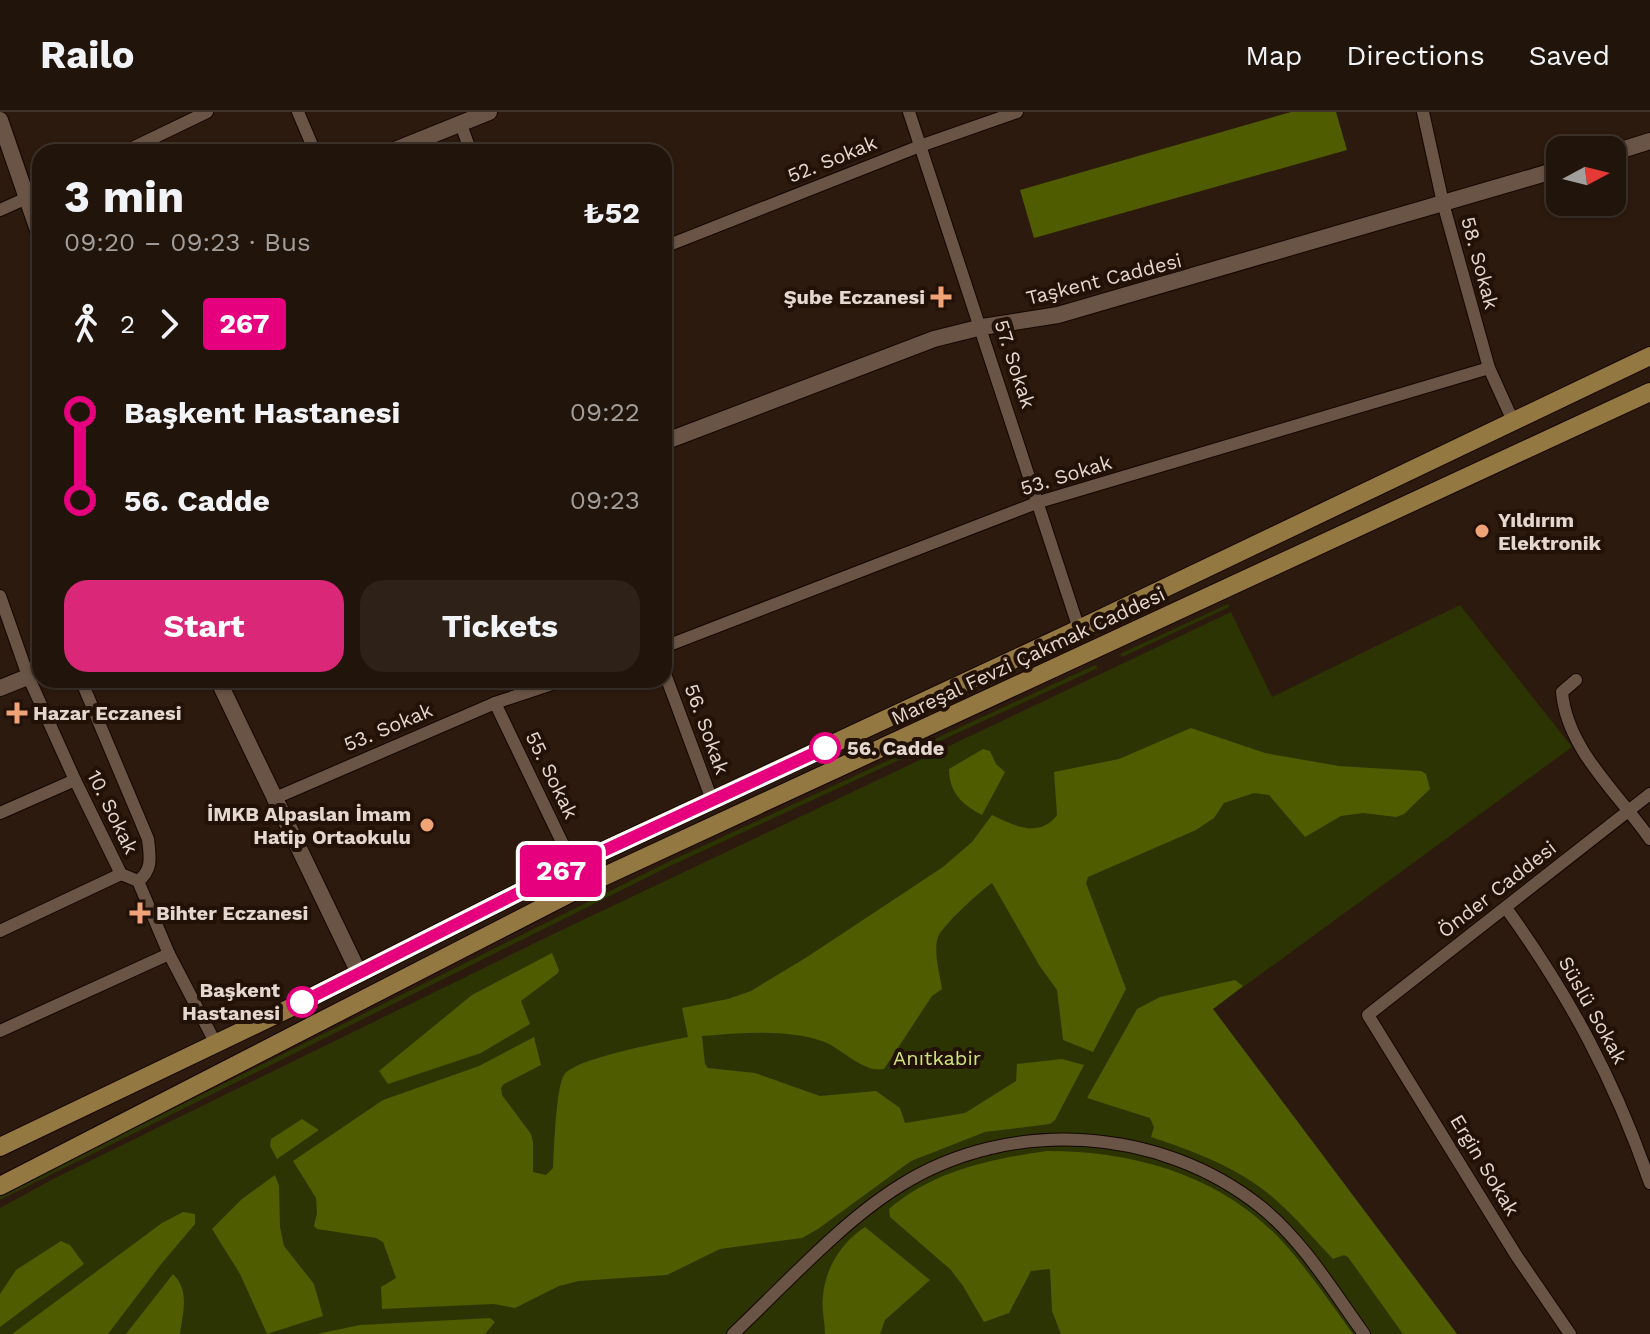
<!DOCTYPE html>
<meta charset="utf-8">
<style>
:root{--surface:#21140a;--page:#2d2118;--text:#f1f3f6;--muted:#a29e9c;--line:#3e332b;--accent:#db2777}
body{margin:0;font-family:"Work Sans",sans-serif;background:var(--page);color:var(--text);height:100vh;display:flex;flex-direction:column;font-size:30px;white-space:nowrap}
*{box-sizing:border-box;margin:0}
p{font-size:26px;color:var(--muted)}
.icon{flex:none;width:44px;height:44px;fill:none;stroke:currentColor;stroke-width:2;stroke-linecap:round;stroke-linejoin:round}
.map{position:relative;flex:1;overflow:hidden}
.drawer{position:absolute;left:32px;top:32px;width:640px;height:544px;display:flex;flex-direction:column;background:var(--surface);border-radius:24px;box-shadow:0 2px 6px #0004,0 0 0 2px var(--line)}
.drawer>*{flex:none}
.badge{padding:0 16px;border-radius:6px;font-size:28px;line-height:52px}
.needle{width:52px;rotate:83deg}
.fabs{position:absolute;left:1546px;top:24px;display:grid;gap:16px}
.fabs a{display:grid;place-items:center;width:80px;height:80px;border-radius:16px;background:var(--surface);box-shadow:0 2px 6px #0004,0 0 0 2px var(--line);font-size:40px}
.map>.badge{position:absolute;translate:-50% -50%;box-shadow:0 0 0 4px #fff}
.legs{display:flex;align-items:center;gap:12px;height:88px;padding:0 32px;font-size:26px}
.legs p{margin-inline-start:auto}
.head{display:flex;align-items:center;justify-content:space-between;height:136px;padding:0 32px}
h1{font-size:44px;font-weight:700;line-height:60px}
.action{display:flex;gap:16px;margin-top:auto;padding:16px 32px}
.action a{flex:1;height:92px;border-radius:24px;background:var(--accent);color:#fff;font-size:32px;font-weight:700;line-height:92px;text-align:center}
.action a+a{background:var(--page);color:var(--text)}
ul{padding:0 32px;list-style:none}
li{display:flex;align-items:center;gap:28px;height:88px;font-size:30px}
li i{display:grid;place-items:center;width:12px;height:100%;margin:0 10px;background:currentColor}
li i::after{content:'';width:20px;height:20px;margin:-10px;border:6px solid;border-radius:50%;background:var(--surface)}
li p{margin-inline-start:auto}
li:first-child i{background:linear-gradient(#0000 50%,currentColor 0)}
li:last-child i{background:linear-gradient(currentColor 50%,#0000 0)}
header{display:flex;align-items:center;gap:48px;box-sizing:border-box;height:112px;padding:0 40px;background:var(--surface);border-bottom:2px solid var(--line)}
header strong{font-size:38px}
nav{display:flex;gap:44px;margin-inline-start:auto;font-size:28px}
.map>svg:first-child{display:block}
.green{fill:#2c3403}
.forest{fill:#4f5c00}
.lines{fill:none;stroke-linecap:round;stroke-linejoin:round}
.street-casing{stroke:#140500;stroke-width:14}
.secondary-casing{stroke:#140500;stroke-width:18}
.primary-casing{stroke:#140500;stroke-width:20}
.street{stroke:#695446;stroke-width:12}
.secondary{stroke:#695446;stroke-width:16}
.primary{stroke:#947841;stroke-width:18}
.line-1-casing{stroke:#fff;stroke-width:18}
.line-1{stroke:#e6007e;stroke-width:12}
.poi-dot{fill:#efa377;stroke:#221106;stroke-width:3}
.stop-1-dot{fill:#fff;stroke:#e6007e;stroke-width:4}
.labels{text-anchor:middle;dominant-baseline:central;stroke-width:8;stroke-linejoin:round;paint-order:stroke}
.street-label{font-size:20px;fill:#e4d7cf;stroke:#221106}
.poi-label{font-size:20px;font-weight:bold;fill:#e4d7cf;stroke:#221106;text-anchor:start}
.stop-label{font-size:20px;font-weight:bold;fill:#e4d7cf;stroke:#221106;text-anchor:start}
.park-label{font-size:20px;fill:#cfe579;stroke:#221106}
</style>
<header>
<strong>Railo</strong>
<nav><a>Map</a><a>Directions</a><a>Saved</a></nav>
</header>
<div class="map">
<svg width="1650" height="1222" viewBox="0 0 1650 1222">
<rect width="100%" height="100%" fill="#2c1a0e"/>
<g class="green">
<polygon points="1228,492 1229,495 1122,545 1120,542"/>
<polygon points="1460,493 1572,635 1213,897 1457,1222 0,1222 0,1096 55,1066 545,826 1231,500 1272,585"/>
<polygon points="1095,553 1098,556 670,754 0,1088 0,1083 668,750"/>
</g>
<g class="forest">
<polygon points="1291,0 1336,0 1347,38 1034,126 1020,78"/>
<path d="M1191,616L1265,641L1339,654L1421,659L1426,662L1430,677L1404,702L1396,705L1363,701L1341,704L1305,725L1269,683L1254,681L1224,691L1214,706L1196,718L1088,765L1086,771L1126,877L1093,940L1063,928L1057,878L1039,853L992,771C980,779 943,813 938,825C933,840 940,862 942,877L932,884L884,957C864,961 844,939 827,931C790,916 741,921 702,924L705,952L708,956L755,961L820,984L876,979L900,996L905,1011L965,1001L1016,969L1017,952L1062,947L1084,953L1055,1008L1050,1012L985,1020L911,1049L818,1117L802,1126L720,1137L667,1163L579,1169L559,1174L515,1196L494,1192L382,1197L381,1175L396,1166L383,1130L376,1126L317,1117L314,1114L317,1101L316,1086L293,1049L383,988L479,954L534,925L541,953L504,972L501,976L502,983L531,1022L533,1030V1060L546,1063L553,1056C554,1038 556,975 564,963C575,946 665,930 688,925L682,896L728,887L751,879L807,845L943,755L972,730L992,703C1013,713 1039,727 1057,703L1054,660L1119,647Z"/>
<path d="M983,637L990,639L996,652L1005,660L982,703C963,693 949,681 949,657Z"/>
<polygon points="552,841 559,858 558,861 521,889 530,912 481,941 388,972 379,959 472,883"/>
<path d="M1235,868L1243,874L1213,897L1457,1222H1403L1348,1145L1344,1143L1333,1147C1315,1128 1297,1107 1277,1089C1242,1057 1196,1040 1151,1025L1154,1015L1150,1006L1087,986L1137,897L1160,885Z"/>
<polygon points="302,1007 319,1018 277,1047 270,1034 271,1027"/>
<path d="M1047,1039C1135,1039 1220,1063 1282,1129C1308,1158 1330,1190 1353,1222H1061L1052,1199L1050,1157L1031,1159L1009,1201L984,1210L963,1174L951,1158L890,1105L889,1097C933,1059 990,1047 1047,1039Z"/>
<polygon points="275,1063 279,1074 280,1115 284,1134 314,1172 323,1204 267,1222 240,1162 212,1117 242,1087"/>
<polygon points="183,1100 195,1102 195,1112 162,1151 108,1222 12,1222 162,1111"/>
<path d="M865,1115L930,1168L885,1208L880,1222H825C825,1209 821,1196 823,1184C825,1156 842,1130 865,1115Z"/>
<polygon points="61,1129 70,1133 84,1152 0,1215 0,1182 16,1158"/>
<path d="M173,1162C190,1179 183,1200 180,1222H126Z"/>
<polygon points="490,1206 495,1210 485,1222 317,1222 360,1213"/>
</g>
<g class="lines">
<defs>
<g id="street">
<polyline points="298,0 315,40"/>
<polyline points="909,0 1079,517"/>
<polyline points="1423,0 1443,91 1489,256 1513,309"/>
<polyline points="460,10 471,40"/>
<polyline points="124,40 207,0"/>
<polyline points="0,98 40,80"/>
<polyline points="664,135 920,34 1017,0"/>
<polyline points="0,484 28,564 75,668 121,762 138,769 169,842 215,930"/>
<polyline points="664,535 1039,390 1489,256"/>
<polyline points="664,559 712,688"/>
<path d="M81,568L148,727C150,745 153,758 138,769"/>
<path d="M1576,568L1562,580C1567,638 1619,682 1650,727"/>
<polyline points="495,591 573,753"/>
<polyline points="273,687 495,591 564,568"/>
<polyline points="0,701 75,668"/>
<path d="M1506,796C1569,883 1615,969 1650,1071"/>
<polyline points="0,819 121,762"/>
<polyline points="0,919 169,842"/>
<path d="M733,1222C785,1173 841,1110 901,1073C1010,1005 1160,1014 1261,1095C1303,1129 1333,1179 1364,1222"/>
<polyline points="1570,1222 1516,1143 1368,903 1650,682"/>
</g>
<g id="secondary">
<polyline points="0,8 40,124"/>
<polyline points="390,40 489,0"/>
<polyline points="1612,41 1650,29"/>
<polyline points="664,330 934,227 982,215 1058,203 1560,57"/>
<polyline points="218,568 358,859"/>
<polyline points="0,576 40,560"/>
</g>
<g id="primary">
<polyline points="0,1035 292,895 573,753 1079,517 1650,244"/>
<polyline points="0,1074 594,769 1650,280"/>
</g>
</defs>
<use href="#street" class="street-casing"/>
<use href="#secondary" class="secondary-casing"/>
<use href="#primary" class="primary-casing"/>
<use href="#street" class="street"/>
<use href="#secondary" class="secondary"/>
<use href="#primary" class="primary"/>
</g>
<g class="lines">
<defs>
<polyline id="line-1" points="302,890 573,753 825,636"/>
</defs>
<use href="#line-1" class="line-1-casing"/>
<use href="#line-1" class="line-1"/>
</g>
<g class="poi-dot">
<path d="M937 173h8v8h8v8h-8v8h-8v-8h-8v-8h8z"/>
<circle cx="1482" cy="419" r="8"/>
<path d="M13 589h8v8h8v8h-8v8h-8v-8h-8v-8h8z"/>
<circle cx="427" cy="713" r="8"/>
<path d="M136 789h8v8h8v8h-8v8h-8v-8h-8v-8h8z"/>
</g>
<g class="stop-1-dot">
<circle cx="825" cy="636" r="14"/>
<circle cx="302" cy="890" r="14"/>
</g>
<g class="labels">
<g class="street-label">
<text transform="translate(832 47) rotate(-22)">52. Sokak</text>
<text transform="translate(1480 151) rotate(75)">58. Sokak</text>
<text transform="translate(1104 167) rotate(-14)">Taşkent Caddesi</text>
<text transform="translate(1015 252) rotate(72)">57. Sokak</text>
<text transform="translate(1066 363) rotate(-17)">53. Sokak</text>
<text transform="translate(1028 544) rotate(-25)">Mareşal Fevzi Çakmak Caddesi</text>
<text transform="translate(388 615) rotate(-23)">53. Sokak</text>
<text transform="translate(707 617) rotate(70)">56. Sokak</text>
<text transform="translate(552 663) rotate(64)">55. Sokak</text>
<text transform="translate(113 700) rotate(64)">10. Sokak</text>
<text transform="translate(1497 777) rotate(-38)">Önder Caddesi</text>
<text transform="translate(1593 898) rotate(61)">Süslü Sokak</text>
<text transform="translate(1485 1053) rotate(59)">Ergin Sokak</text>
</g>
<g class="poi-label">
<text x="925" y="185" text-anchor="end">Şube Eczanesi</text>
<text x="1498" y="408">Yıldırım<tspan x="1498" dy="23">Elektronik</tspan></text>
<text x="33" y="601">Hazar Eczanesi</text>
<text x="411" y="702" text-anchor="end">İMKB Alpaslan İmam<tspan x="411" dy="23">Hatip Ortaokulu</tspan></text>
<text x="156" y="801">Bihter Eczanesi</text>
</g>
<g class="stop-label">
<text x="847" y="636">56. Cadde</text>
<text x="280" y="878" text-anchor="end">Başkent<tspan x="280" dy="23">Hastanesi</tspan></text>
</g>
<g class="park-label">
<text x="937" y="946">Anıtkabir</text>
</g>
</g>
</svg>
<div class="fabs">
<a><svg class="needle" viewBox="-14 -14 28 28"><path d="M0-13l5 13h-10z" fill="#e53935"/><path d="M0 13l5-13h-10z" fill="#a29e9c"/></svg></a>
</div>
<b class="badge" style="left:561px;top:759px;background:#e6007e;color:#fff">267</b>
<section class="drawer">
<div class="head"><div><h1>3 min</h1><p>09:20 – 09:23 · Bus</p></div><b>₺52</b></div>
<div class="legs"><svg class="icon" aria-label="walk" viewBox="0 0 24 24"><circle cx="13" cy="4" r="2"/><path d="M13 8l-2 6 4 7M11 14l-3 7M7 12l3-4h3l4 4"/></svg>2<svg class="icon" aria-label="forward" viewBox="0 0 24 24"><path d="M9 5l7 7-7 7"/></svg><b class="badge" style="background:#e6007e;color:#fff">267</b></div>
<ul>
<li><i style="color:#e6007e"></i><b>Başkent Hastanesi</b><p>09:22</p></li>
<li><i style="color:#e6007e"></i><b>56. Cadde</b><p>09:23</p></li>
</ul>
<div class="action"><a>Start</a><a>Tickets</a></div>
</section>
</div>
